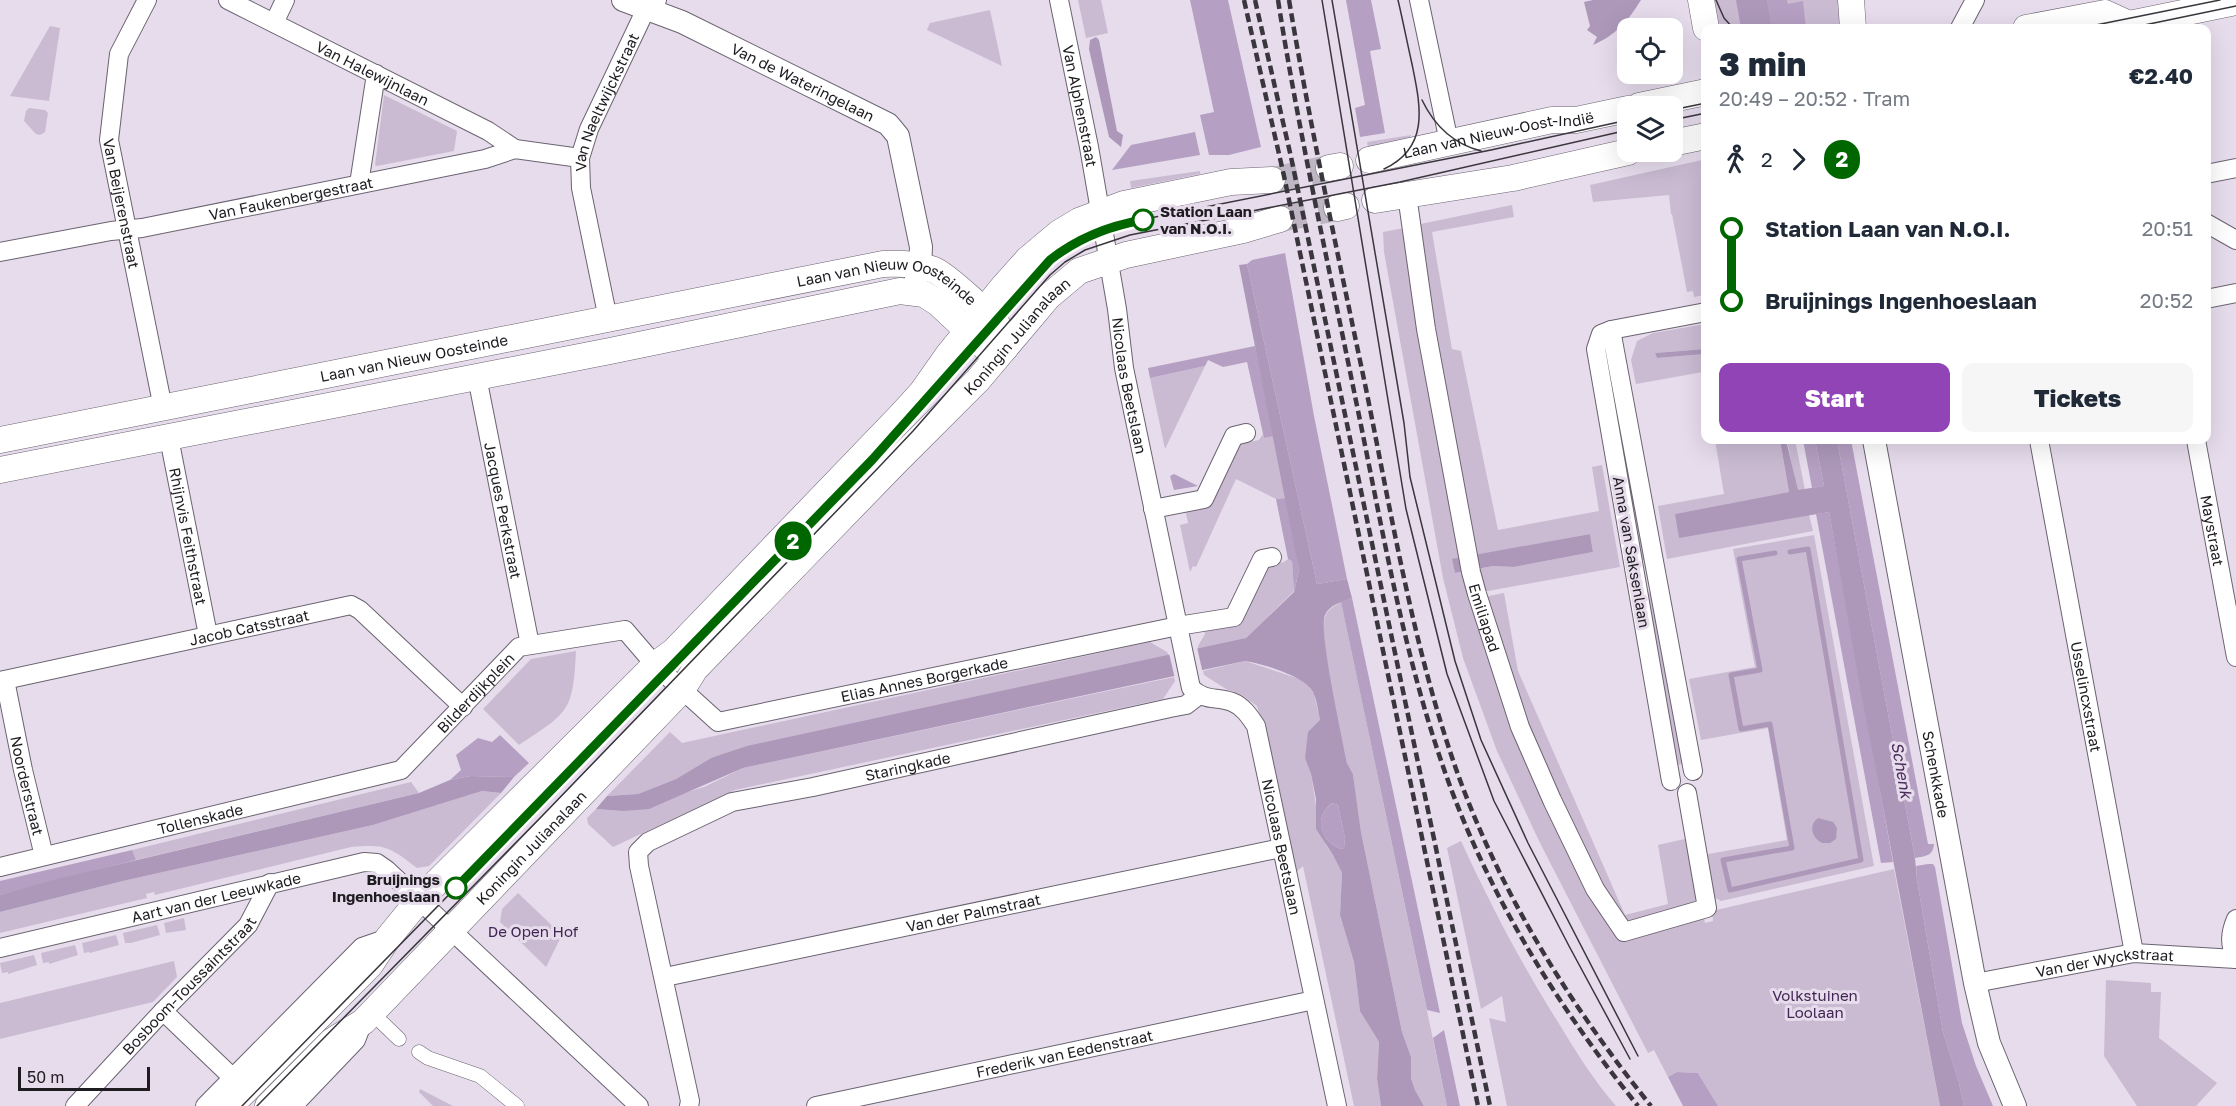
<!DOCTYPE html>
<meta charset="utf-8">
<style>
:root{--surface:#fff;--page:#f6f6f7;--text:#1f2937;--muted:#747a83;--accent:#9044b5}
body{margin:0;font-family:"Golos Text",sans-serif;background:var(--page);color:var(--text);height:100vh;display:flex;flex-direction:column;font-size:22px;white-space:nowrap}
*{box-sizing:border-box;margin:0}
p{font-size:20px;color:var(--muted)}
.icon{flex:none;width:33px;height:33px;fill:none;stroke:currentColor;stroke-width:2;stroke-linecap:round;stroke-linejoin:round}
.map{position:relative;flex:1;overflow:hidden}
.drawer{position:absolute;left:1701px;top:24px;width:510px;height:420px;display:flex;flex-direction:column;background:var(--surface);border-radius:12px;box-shadow:0 6px 24px #0002}
.drawer>*{flex:none}
.badge{padding:0 12px;border-radius:20px;font-size:21px;line-height:39px}
.tools{position:absolute;left:1617px;top:18px;display:grid;gap:12px}
.tools a{display:grid;place-items:center;width:66px;height:66px;border-radius:12px;background:var(--surface);box-shadow:0 6px 24px #0002;font-size:30px}
.scale{position:absolute;left:18px;bottom:15px;width:132px;box-sizing:border-box;padding-left:6px;border:3px solid #1f1c21;border-top:0;font-size:16px;line-height:21px;white-space:nowrap;color:#1f1c21;-webkit-text-stroke:4px #e6dcec;paint-order:stroke}
.map>.badge{position:absolute;translate:-50% -50%;box-shadow:0 0 0 3px #fff}
.legs{display:flex;align-items:center;gap:9px;height:66px;padding:0 18px;font-size:20px}
.legs p{margin-inline-start:auto}
.overview{display:flex;align-items:center;justify-content:space-between;height:102px;padding:0 18px}
h1{font-size:33px;font-weight:800;line-height:45px}
.cta{display:flex;gap:12px;margin-top:auto;padding:12px 18px}
.cta a{flex:1;height:69px;border-radius:12px;background:var(--accent);color:#fff;font-size:24px;font-weight:800;line-height:69px;text-align:center}
.cta a+a{background:var(--page);color:var(--text)}
ul{padding:0 18px;list-style:none}
li{display:flex;align-items:center;gap:21px;height:72px;font-size:22px}
li i{display:grid;place-items:center;width:9px;height:100%;margin:0 8px;background:currentColor}
li i::after{content:'';width:15px;height:15px;margin:-8px;border:4px solid;border-radius:50%;background:var(--surface)}
li p{margin-inline-start:auto}
li:first-child i{background:linear-gradient(#0000 50%,currentColor 0)}
li:last-child i{background:linear-gradient(currentColor 50%,#0000 0)}
.map>svg:first-child{display:block}
.green{fill:#cabbd3}
.forest{fill:#b59fc2}
.water{fill:#ad98ba;fill-rule:evenodd}
.pier{fill:#e6dcec}
.lines{fill:none;stroke-linecap:round;stroke-linejoin:round}
.stream{stroke:#ad98ba;stroke-width:5}
.secondary-tunnel{stroke:#beb6c3;stroke-width:26;stroke-dasharray:26 13;stroke-linecap:butt}
.pedestrian-casing{stroke:#6b6370;stroke-width:15}
.minor-casing{stroke:#6b6370;stroke-width:20}
.tertiary-casing{stroke:#6b6370;stroke-width:24}
.secondary-casing{stroke:#6b6370;stroke-width:27}
.pedestrian{stroke:#fff;stroke-width:14}
.minor{stroke:#fff;stroke-width:18}
.tertiary{stroke:#fff;stroke-width:22}
.secondary{stroke:#fff;stroke-width:26}
.tram{stroke:#3a363d;stroke-width:1.5}
.rail{stroke:#3a363d;stroke-width:4.5;stroke-dasharray:9 4.5;stroke-linecap:butt}
.line-1-casing{stroke:#fff;stroke-width:14}
.line-1{stroke:#060;stroke-width:9}
.stop-1-dot{fill:#fff;stroke:#060;stroke-width:3}
.labels{text-anchor:middle;dominant-baseline:central;stroke-width:6;stroke-linejoin:round;paint-order:stroke}
.street-label{font-size:15px;fill:#1f1c21;stroke:#e6dcec}
.stop-label{font-size:15px;font-weight:bold;fill:#1f1c21;stroke:#e6dcec;text-anchor:start}
.park-label{font-size:15px;fill:#432553;stroke:#e6dcec}
.water-label{font-size:16px;font-style:italic;fill:#4b2d5b;stroke:#e6dcec}
</style>
<div class="map">
<svg width="2236" height="1106" viewBox="0 0 2236 1106">
<rect width="100%" height="100%" fill="#e6dcec"/>
<g class="green">
<polygon points="1078,0 1101,0 1108,33 1086,38"/>
<polygon points="1712,0 1843,0 1848,28 1718,28"/>
<polygon points="990,10 1002,66 927,30 930,23"/>
<polygon points="50,26 60,28 49,101 10,96"/>
<polygon points="384,95 457,131 454,151 377,166 375,165"/>
<polygon points="29,108 45,110 48,113 45,132 40,135 36,134 24,121 26,111"/>
<polygon points="1411,135 1408,142 1369,153 1367,142"/>
<polygon points="1702,160 1706,176 1705,295 1694,297 1693,291 1687,292 1672,214 1671,214 1669,195 1593,202 1590,185"/>
<polygon points="1200,171 1200,174 1131,188 1130,181"/>
<polygon points="1512,205 1514,217 1432,232 1452,349 1461,351 1498,530 1599,511 1592,467 1602,465 1620,567 1488,591 1483,590 1476,569 1493,566 1514,567 1593,552 1590,534 1472,556 1416,225"/>
<polygon points="1410,227 1464,558 1453,560 1455,573 1467,571 1497,675 1618,937 1703,914 1705,923 1713,921 1712,911 1894,869 1940,1106 1718,1106 1698,1073 1677,1072 1668,1077 1654,1050 1648,1053 1540,843 1497,751 1463,658 1443,578 1384,252 1383,232"/>
<polygon points="1705,324 1705,349 1655,353 1657,358 1705,354 1705,384 1703,372 1636,384 1631,360 1637,341 1653,333"/>
<polygon points="1205,366 1165,449 1150,378"/>
<polygon points="1621,402 1649,559 1638,561 1610,404"/>
<polygon points="1263,434 1264,438 1274,436 1287,498 1276,499 1236,479 1196,567 1193,566 1190,572 1180,525 1188,523 1185,509 1239,444 1259,440"/>
<polygon points="1715,440 1780,440 1789,492 1676,514 1679,537 1809,515 1813,531 1667,559 1658,506 1724,494"/>
<polygon points="1787,440 1795,440 1805,490 1797,490"/>
<polygon points="1814,535 1874,866 1721,901 1710,895 1703,855 1787,840 1768,728 1701,740 1689,679 1755,667 1733,549"/>
<polygon points="1288,559 1292,560 1294,591 1246,638 1198,650 1198,646 1205,634 1204,628 1229,623 1268,565 1284,562"/>
<polygon points="1652,592 1684,763 1678,765 1675,762 1647,593"/>
<polygon points="1504,593 1518,671 1625,915 1668,904 1658,845 1689,838 1698,892 1695,901 1687,908 1626,927 1618,914 1530,739 1484,597"/>
<path d="M1341,602L1447,1106H1424L1415,1090L1411,1078V1057L1402,1032L1361,832L1353,774L1347,763C1342,737 1318,636 1325,617C1327,609 1335,606 1341,602Z"/>
<polygon points="1150,642 1167,652 1169,656 711,758 676,779 638,794 607,796 670,732 682,743"/>
<path d="M576,651C573,712 569,712 519,745L483,709L531,659Z"/>
<polygon points="1245,661 1300,679 1308,685 1314,694 1320,720 1305,757 1311,774 1317,812 1326,845 1333,855 1342,873 1340,915 1354,962 1360,1010 1379,1042 1377,1079 1381,1106 1354,1106 1303,866 1293,875 1265,733 1257,706 1242,695 1226,689 1204,675 1203,671"/>
<polygon points="1174,677 1175,681 1163,699 735,790 613,847 588,824 587,818 596,809 623,811 704,787 743,768"/>
<polygon points="411,782 419,793 136,860 132,850"/>
<path d="M482,791L501,793L429,866L417,868C390,847 385,844 351,847L155,895L154,892L146,894L147,898L0,933V912L123,881L373,825Z"/>
<path d="M1461,841C1491,906 1523,967 1561,1027C1578,1055 1595,1082 1616,1106H1507L1489,1018L1506,1022L1502,996L1481,1009L1447,848Z"/>
<polygon points="518,893 562,935 546,967 500,922 502,909"/>
<polygon points="184,918 186,930 166,933 164,923"/>
<polygon points="157,925 160,935 131,943 125,943 123,933"/>
<polygon points="116,935 119,945 90,953 89,952 84,953 82,943"/>
<polygon points="75,945 78,955 49,964 49,962 43,963 41,953"/>
<polygon points="34,955 37,965 8,974 8,972 2,973 0,963"/>
<polygon points="174,961 177,977 153,1002 0,1039 0,1003"/>
<polygon points="2106,980 2151,983 2151,992 2161,992 2159,1038 2217,1083 2196,1106 2137,1106 2104,1056"/>
<polygon points="420,1089 453,1106 433,1106 419,1092"/>
</g>
<g class="forest">
<polygon points="1190,0 1228,0 1261,147 1229,155 1209,155 1200,115 1214,112"/>
<polygon points="1346,0 1371,0 1381,49 1370,51 1385,133 1360,137 1355,108 1365,105"/>
<polygon points="1767,0 1787,0 1788,4 1803,1 1806,28 1772,28"/>
<polygon points="1195,132 1200,155 1112,170 1131,145"/>
<polygon points="1285,253 1314,416 1347,579 1317,584 1247,264 1252,260"/>
<polygon points="1255,346 1274,436 1264,438 1247,362 1223,367 1208,360 1205,366 1150,378 1148,368"/>
<polygon points="1803,440 1815,440 1824,486 1812,488"/>
<path d="M1837,440H1851L1928,844H1934C1933,856 1926,856 1915,858Z"/>
<polygon points="1174,474 1198,486 1174,490 1170,476"/>
<polygon points="1287,498 1299,570 1294,591 1292,561 1288,559 1276,499"/>
<polygon points="1829,512 1893,862 1881,863 1816,514"/>
<polygon points="1352,598 1440,1013 1427,1010 1341,602"/>
<polygon points="500,735 529,763 514,777 471,776 450,780 461,770 456,755 478,738 492,742"/>
<path d="M1332,803L1338,805L1345,838L1344,848L1341,849C1320,841 1313,818 1332,803Z"/>
<polygon points="132,850 136,860 0,895 0,881"/>
<polygon points="1928,864 1933,864 1935,867 1962,1023 1976,1066 1993,1106 1964,1106 1959,1083 1943,1032 1917,880 1916,866"/>
<polygon points="1444,1030 1460,1106 1447,1106 1433,1038"/>
<polygon points="1677,1072 1698,1073 1718,1106 1683,1106 1668,1077"/>
</g>
<g class="water">
<path d="M1593,0H1641C1628,21 1616,35 1593,45L1597,37L1587,30L1590,26L1584,2Z"/>
<polygon points="1736,0 1767,0 1772,28 1741,28"/>
<polygon points="1096,37 1099,40 1117,131 1123,135 1121,147 1109,137 1089,49 1090,40"/>
<path d="M1247,264L1317,584L1347,579L1352,598C1342,602 1329,605 1325,615C1318,631 1343,740 1347,763L1353,774L1361,832L1402,1032L1411,1057V1078L1415,1090L1424,1106H1381L1377,1079L1379,1042L1360,1011L1354,962L1340,915L1342,873L1333,855L1316,829V799L1311,774L1305,758L1308,732L1320,720C1318,711 1317,700 1313,692C1305,676 1263,664 1245,661L743,768L649,809L623,811L596,809L607,796L638,794L676,779L711,758L747,746L1246,638L1294,592L1299,570L1239,265ZM1332,803L1338,805L1345,838L1344,848L1341,849C1320,841 1313,818 1332,803Z"/>
<polygon points="1705,349 1705,354 1657,358 1655,353"/>
<polygon points="1780,440 1786,440 1798,490 1824,486 1815,440 1837,440 1915,858 1917,880 1943,1032 1959,1083 1964,1106 1940,1106 1860,687 1829,512 1679,538 1675,514 1789,492"/>
<polygon points="1590,534 1593,552 1514,567 1493,566 1455,573 1452,559"/>
<polygon points="471,776 514,777 501,793 482,791 373,825 123,881 0,912 0,895 53,880 419,793 450,780"/>
<path d="M1818,818L1833,822L1837,828L1836,839L1830,843H1822C1812,838 1808,825 1818,818Z"/>
</g>
<polygon class="pier" points="1197,647 1203,674 1175,679 1169,653"/>
<g class="lines">
<polyline class="stream" points="1775,553 1739,559 1760,670 1731,675 1741,729 1770,724 1792,848 1723,860 1730,890 1861,860 1808,549 1790,552"/>
<g class="secondary-tunnel">
<polyline points="1272,180 1329,168"/>
<polyline points="1280,219 1337,208"/>
</g>
<defs>
<g id="pedestrian">
<polyline points="372,1013 399,1039"/>
<polyline points="419,1052 428,1058 480,1076 517,1106"/>
</g>
<g id="minor">
<path id="s1" d="M147,0L119,54L109,140L163,408"/>
<path id="s2" d="M228,0L488,131L515,149"/>
<path id="s3" d="M1059,0L1089,147L1117,309L1124,368L1191,688C1206,702 1215,696 1232,702C1243,706 1250,717 1256,726L1337,1106"/>
<polyline points="1419,0 1449,142"/>
<polyline points="274,23 285,0"/>
<polyline points="1960,28 1975,0"/>
<polyline points="2206,174 2236,168"/>
<polyline points="359,184 376,74"/>
<path id="s4" d="M1407,195L1426,329L1471,572L1477,594L1520,727L1552,800L1595,889L1624,932L1707,908L1687,793"/>
<polyline points="2206,223 2236,240"/>
<path id="s5" d="M0,252L111,231L142,228L485,159L515,149L580,158"/>
<polyline points="2206,299 2236,293"/>
<path id="s6" d="M608,319L581,188L580,158L589,129L646,9L657,0"/>
<polyline points="1611,330 1706,312"/>
<path id="s7" d="M477,377L530,645"/>
<path id="s8" d="M169,438L208,635"/>
<path id="s9" d="M2039,440L2134,953"/>
<path id="s10" d="M2196,440L2236,657"/>
<polyline points="1153,509 1204,499 1234,436 1246,433"/>
<path id="s11" d="M5,680L23,770L44,856"/>
<path id="s12" d="M0,681L351,605L360,610L463,707"/>
<polyline points="1671,781 1596,349 1601,334 1611,330 1693,771"/>
<path id="s13" d="M0,867L401,770L519,647L625,630L655,665L718,722L1178,626L1234,617L1262,559L1272,557"/>
<path d="M2236,919C2230,933 2229,944 2236,959"/>
<path id="s14" d="M0,948L364,862L377,863L387,870L639,1106"/>
<path id="s15" d="M665,977L1281,848"/>
<path id="s16" d="M1975,983L2134,953L2236,959"/>
<polyline points="163,1011 233,1078"/>
<path id="s17" d="M75,1106L163,1011L248,925L270,883"/>
<polyline points="205,1106 362,947 388,938"/>
<polyline points="293,1106 356,1040 363,1022"/>
<path id="s18" d="M689,1106L690,1101L639,866L638,852L648,842L732,802L813,787L1170,708L1186,705L1199,695"/>
<path id="s19" d="M816,1106L1314,1000"/>
</g>
<g id="tertiary">
<path id="s20" d="M623,0L682,22L888,124L898,136L921,247L920,267L915,282"/>
<path id="s21" d="M1874,440L1975,983L1989,1043L2015,1106"/>
</g>
<g id="secondary">
<polyline points="1701,0 1706,28"/>
<polyline points="1851,0 1853,28"/>
<polyline points="2026,28 2105,13 2129,24"/>
<polyline points="2125,28 2129,24 2236,2"/>
<polyline points="1639,106 1706,92"/>
<polyline points="1672,143 1706,136"/>
<path id="s22" d="M1369,160L1552,120H1576L1628,109"/>
<polyline points="1329,168 1340,166"/>
<polyline points="1375,200 1513,178 1628,152"/>
<polyline points="1337,208 1346,206"/>
<path id="s23" d="M0,440L883,264C899,263 918,264 934,270C946,275 994,318 1001,330C1003,335 1004,343 1005,348"/>
<polyline points="0,470 610,351 900,291 924,294 938,303 986,348 1005,348"/>
<polyline points="230,1106 370,965 388,938 419,900 655,665 674,651 901,415 922,392 948,355 1003,287 1028,259 1059,233 1079,221 1124,204 1231,182 1272,180"/>
<path id="s24" d="M268,1106L332,1041L363,1022L682,690L695,669L895,463L978,380L1048,297L1079,271L1126,255L1243,230L1280,219"/>
</g>
</defs>
<use href="#pedestrian" class="pedestrian-casing"/>
<use href="#minor" class="minor-casing"/>
<use href="#tertiary" class="tertiary-casing"/>
<use href="#secondary" class="secondary-casing"/>
<use href="#pedestrian" class="pedestrian"/>
<use href="#minor" class="minor"/>
<use href="#tertiary" class="tertiary"/>
<use href="#secondary" class="secondary"/>
<g class="tram">
<polyline points="1322,0 1406,509 1447,674 1494,801 1569,946 1630,1059"/>
<polyline points="1332,0 1404,423 1410,477 1455,661 1481,740 1528,843 1638,1056"/>
<polyline points="1716,0 1724,18 1733,28"/>
<polyline points="2081,28 2220,0"/>
<polyline points="2130,28 2236,6"/>
<path d="M1422,100C1434,125 1454,144 1481,151"/>
<polyline points="1672,110 1706,103"/>
<polyline points="1672,120 1706,113"/>
<path d="M1384,169C1431,147 1420,104 1412,64C1407,42 1403,21 1398,0"/>
<path d="M242,1106C452,893 661,678 869,463C907,424 942,383 978,342C1005,311 1029,274 1063,250C1080,238 1100,230 1120,224L1491,150L1628,120"/>
<polyline points="257,1106 542,816 879,467 913,431 1050,275 1065,262 1085,250 1130,235 1400,182 1628,130"/>
</g>
<g class="rail">
<polyline points="1244,0 1284,176 1478,1106"/>
<polyline points="1255,0 1291,157 1490,1106"/>
<path d="M1278,0C1299,134 1329,267 1356,401C1382,526 1403,654 1446,775C1489,896 1557,1006 1638,1106"/>
<path d="M1289,0C1311,131 1339,260 1366,389C1392,517 1413,646 1456,769C1500,893 1569,1004 1651,1106"/>
</g>
</g>
<g class="lines">
<defs>
<path id="line-1" d="M456,888L872,460L1050,260C1078,238 1108,226 1143,220"/>
</defs>
<use href="#line-1" class="line-1-casing"/>
<use href="#line-1" class="line-1"/>
</g>
<g class="stop-1-dot">
<circle cx="1143" cy="220" r="10"/>
<circle cx="456" cy="888" r="10"/>
</g>
<g class="labels">
<g class="street-label">
<text stroke="none"><textPath href="#s2" startOffset="162">Van Halewijnlaan</textPath></text>
<text stroke="none"><textPath href="#s20" startOffset="198">Van de Wateringelaan</textPath></text>
<text stroke="none"><textPath href="#s6" startOffset="225">Van Naeltwijckstraat</textPath></text>
<text stroke="none"><textPath href="#s3" startOffset="108">Van Alphenstraat</textPath></text>
<text stroke="none"><textPath href="#s22" startOffset="132">Laan van Nieuw-Oost-Indië</textPath></text>
<text stroke="none"><textPath href="#s5" startOffset="296">Van Faukenbergestraat</textPath></text>
<text stroke="none"><textPath href="#s1" startOffset="212">Van Beijerenstraat</textPath></text>
<text stroke="none"><textPath href="#s23" startOffset="908">Laan van Nieuw Oosteinde</textPath></text>
<text stroke="none"><textPath href="#s24" startOffset="1076">Koningin Julianalaan</textPath></text>
<text stroke="none"><textPath href="#s23" startOffset="422">Laan van Nieuw Oosteinde</textPath></text>
<text stroke="none"><textPath href="#s3" startOffset="392">Nicolaas Beetslaan</textPath></text>
<text stroke="none"><textPath href="#s7" startOffset="136">Jacques Perkstraat</textPath></text>
<text stroke="none"><textPath href="#s10" startOffset="92">Maystraat</textPath></text>
<text stroke="none"><textPath href="#s8" startOffset="100">Rhijnvis Feithstraat</textPath></text>
<text transform="translate(1632 552) rotate(80)">Anna van Saksenlaan</text>
<text stroke="none"><textPath href="#s4" startOffset="430">Emiliapad</textPath></text>
<text stroke="none"><textPath href="#s12" startOffset="255">Jacob Catsstraat</textPath></text>
<text stroke="none"><textPath href="#s13" startOffset="1032">Elias Annes Borgerkade</textPath></text>
<text stroke="none"><textPath href="#s13" startOffset="520">Bilderdijkplein</textPath></text>
<text stroke="none"><textPath href="#s9" startOffset="261">Usselincxstraat</textPath></text>
<text stroke="none"><textPath href="#s18" startOffset="546">Staringkade</textPath></text>
<text stroke="none"><textPath href="#s21" startOffset="340">Schenkkade</textPath></text>
<text stroke="none"><textPath href="#s11" startOffset="108">Noorderstraat</textPath></text>
<text stroke="none"><textPath href="#s13" startOffset="206">Tollenskade</textPath></text>
<text stroke="none"><textPath href="#s24" startOffset="370">Koningin Julianalaan</textPath></text>
<text stroke="none"><textPath href="#s3" startOffset="903">Nicolaas Beetslaan</textPath></text>
<text stroke="none"><textPath href="#s14" startOffset="222">Aart van der Leeuwkade</textPath></text>
<text stroke="none"><textPath href="#s15" startOffset="315">Van der Palmstraat</textPath></text>
<text stroke="none"><textPath href="#s16" startOffset="132">Van der Wyckstraat</textPath></text>
<text stroke="none"><textPath href="#s17" startOffset="166">Bosboom-Toussaintstraat</textPath></text>
<text stroke="none"><textPath href="#s19" startOffset="254">Frederik van Eedenstraat</textPath></text>
</g>
<g class="stop-label">
<text x="1160" y="211">Station Laan<tspan x="1160" dy="17">van N.O.I.</tspan></text>
<text x="440" y="879" text-anchor="end">Bruijnings<tspan x="440" dy="17">Ingenhoeslaan</tspan></text>
</g>
<g class="park-label">
<text x="533" y="931">De Open Hof</text>
<text x="1815" y="995">Volkstuinen<tspan x="1815" dy="17">Loolaan</tspan></text>
</g>
<g class="water-label">
<text transform="translate(1902 770) rotate(80)">Schenk</text>
</g>
</g>
</svg>
<div class="tools">
<a><svg class="icon" aria-label="locate" viewBox="0 0 24 24"><circle cx="12" cy="12" r="6"/><path d="M12 2v4M12 18v4M2 12h4M18 12h4"/></svg></a>
<a><svg class="icon" aria-label="layers" viewBox="0 0 24 24"><path d="M12 4l9 5-9 5-9-5zM3 14l9 5 9-5"/></svg></a>
</div>
<div class="scale">50 m</div>
<b class="badge" style="left:793px;top:541px;background:#060;color:#fff">2</b>
<section class="drawer">
<div class="overview"><div><h1>3 min</h1><p>20:49 – 20:52 · Tram</p></div><b>€2.40</b></div>
<div class="legs"><svg class="icon" aria-label="walk" viewBox="0 0 24 24"><circle cx="13" cy="4" r="2"/><path d="M13 8l-2 6 4 7M11 14l-3 7M7 12l3-4h3l4 4"/></svg>2<svg class="icon" aria-label="forward" viewBox="0 0 24 24"><path d="M9 5l7 7-7 7"/></svg><b class="badge" style="background:#060;color:#fff">2</b></div>
<ul>
<li><i style="color:#060"></i><b>Station Laan van N.O.I.</b><p>20:51</p></li>
<li><i style="color:#060"></i><b>Bruijnings Ingenhoeslaan</b><p>20:52</p></li>
</ul>
<div class="cta"><a>Start</a><a>Tickets</a></div>
</section>
</div>
